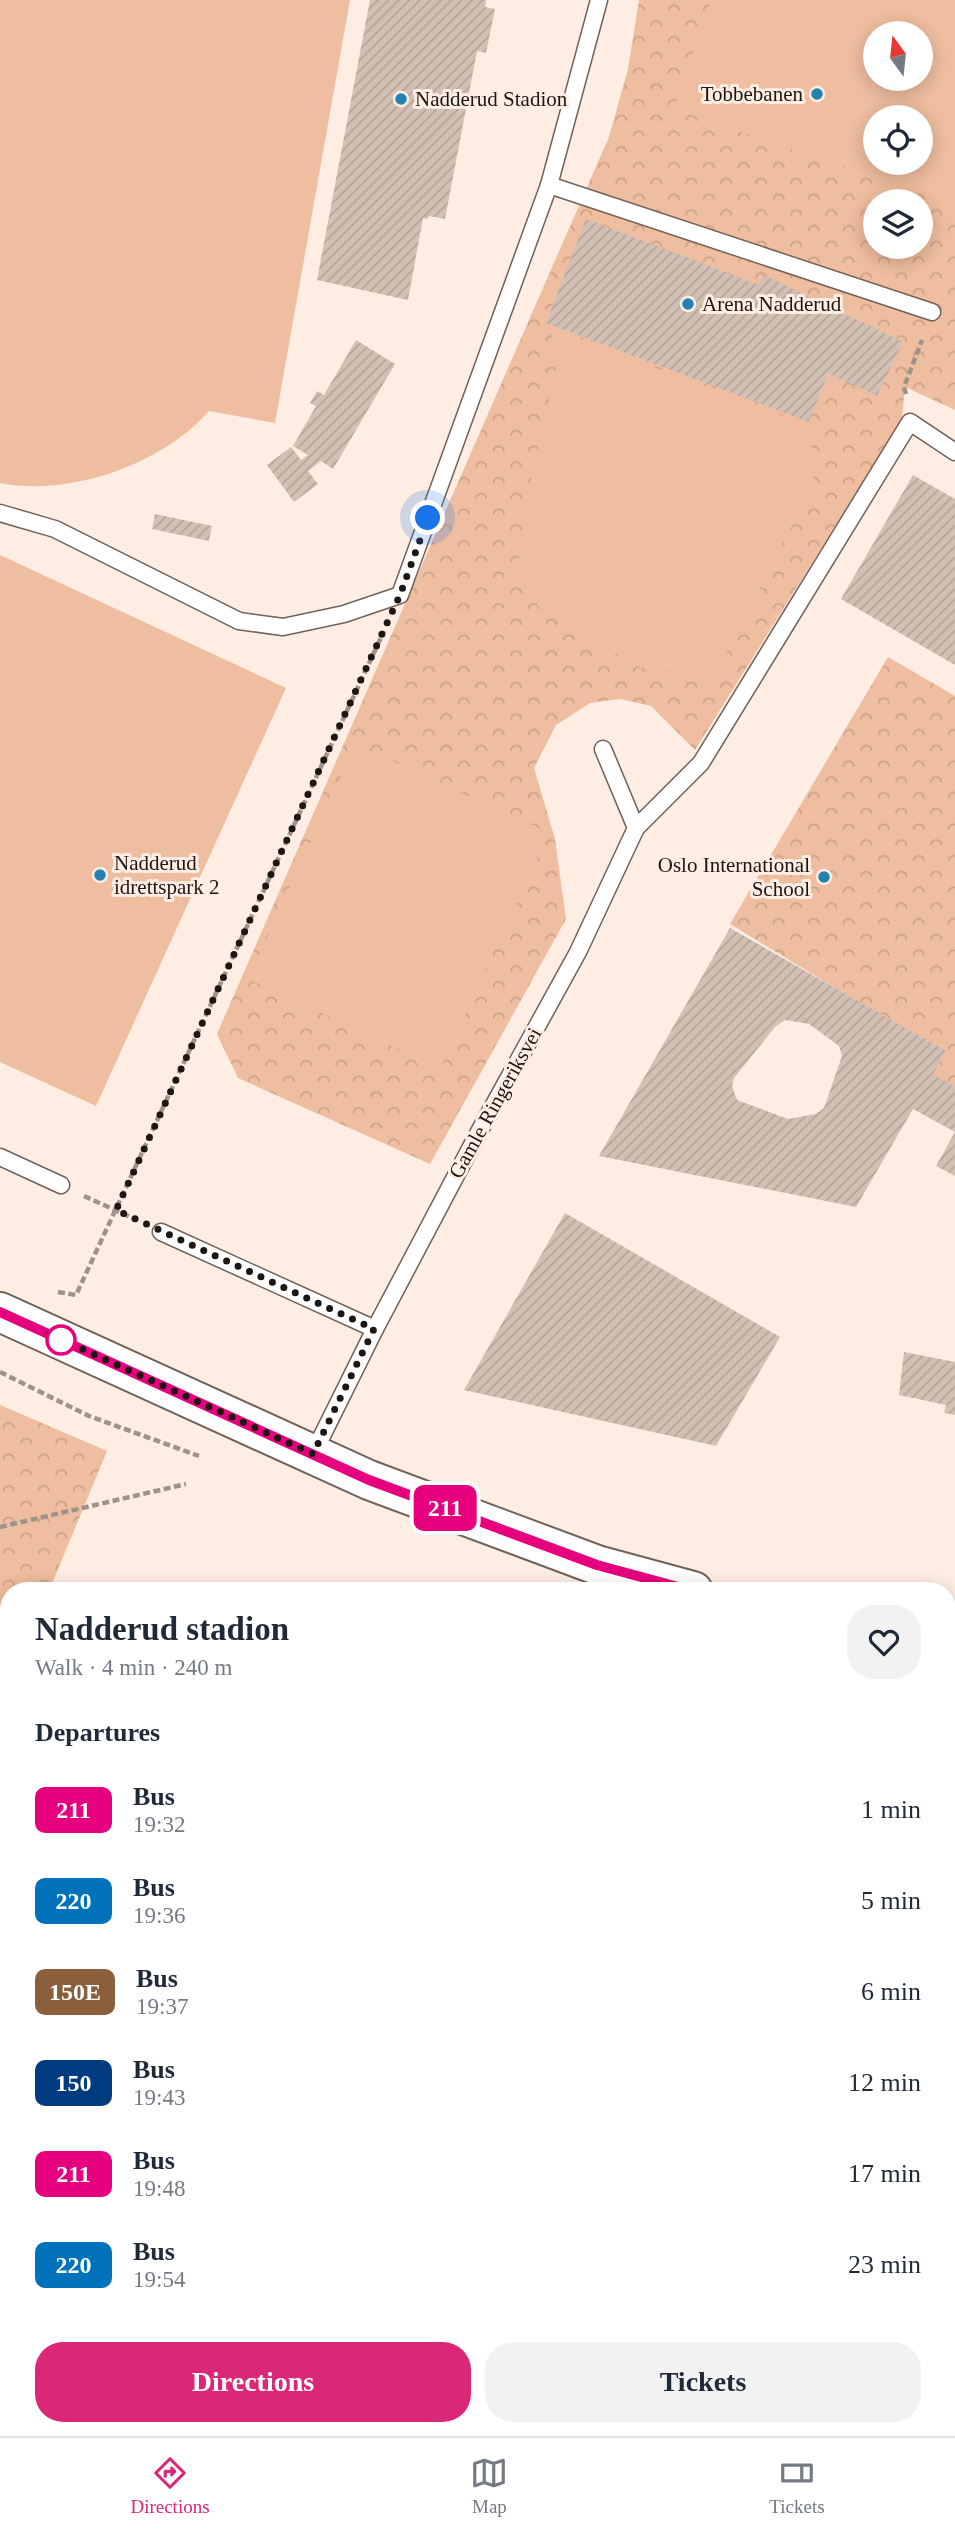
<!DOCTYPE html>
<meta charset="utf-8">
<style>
:root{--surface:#fff;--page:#f2f2f3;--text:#1f2937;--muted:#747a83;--line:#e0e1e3;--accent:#db2777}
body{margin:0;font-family:"Times New Roman",serif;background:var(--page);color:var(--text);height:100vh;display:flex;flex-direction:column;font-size:26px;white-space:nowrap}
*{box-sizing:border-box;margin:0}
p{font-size:23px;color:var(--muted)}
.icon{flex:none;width:38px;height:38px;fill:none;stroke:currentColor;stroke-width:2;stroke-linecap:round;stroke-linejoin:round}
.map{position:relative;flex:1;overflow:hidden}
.panel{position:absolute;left:0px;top:1582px;width:956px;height:854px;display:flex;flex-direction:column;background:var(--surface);border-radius:28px 28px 0 0;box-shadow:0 4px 18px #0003}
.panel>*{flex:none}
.badge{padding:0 14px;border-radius:10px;font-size:24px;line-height:46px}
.needle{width:46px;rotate:345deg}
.tools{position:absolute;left:863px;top:21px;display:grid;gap:14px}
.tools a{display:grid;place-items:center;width:70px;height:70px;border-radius:50%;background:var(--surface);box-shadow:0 4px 18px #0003;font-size:35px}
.you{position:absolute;width:35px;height:35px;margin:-18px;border:5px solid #fff;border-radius:50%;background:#1a73e8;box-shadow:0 0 0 10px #1a73e833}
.map>.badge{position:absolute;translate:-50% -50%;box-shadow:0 0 0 4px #fff}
h2{padding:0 35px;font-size:26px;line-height:63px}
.round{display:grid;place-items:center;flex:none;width:74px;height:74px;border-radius:28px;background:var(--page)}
.summary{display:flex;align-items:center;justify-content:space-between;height:119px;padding:0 35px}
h1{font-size:33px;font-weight:700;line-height:52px}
.button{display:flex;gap:14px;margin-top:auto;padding:14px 35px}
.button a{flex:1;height:80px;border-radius:28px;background:var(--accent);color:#fff;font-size:28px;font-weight:700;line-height:80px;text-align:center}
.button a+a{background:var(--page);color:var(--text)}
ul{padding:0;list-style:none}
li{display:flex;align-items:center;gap:21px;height:91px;padding:0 35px}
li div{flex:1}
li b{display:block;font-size:26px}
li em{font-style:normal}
li .badge{min-width:77px;font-weight:700;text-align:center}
.tabs{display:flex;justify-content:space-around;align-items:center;height:98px;border-top:2px solid var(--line);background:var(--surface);font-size:19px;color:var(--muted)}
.tabs a{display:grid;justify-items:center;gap:4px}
.tabs .current{color:var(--accent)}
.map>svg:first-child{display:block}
.park{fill:url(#park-crowns);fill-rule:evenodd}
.pitch{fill:#efbd9f;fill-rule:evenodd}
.building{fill:url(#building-hatch);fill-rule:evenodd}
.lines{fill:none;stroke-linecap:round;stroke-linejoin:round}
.lane-casing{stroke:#726157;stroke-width:19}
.street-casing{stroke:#726157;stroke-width:35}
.secondary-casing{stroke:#726157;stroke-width:42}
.path{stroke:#9e928a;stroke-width:4.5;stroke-dasharray:7 3.5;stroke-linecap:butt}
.lane{stroke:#fff;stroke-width:16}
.street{stroke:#fff;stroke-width:32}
.secondary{stroke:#fff;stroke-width:38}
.line-casing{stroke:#fff;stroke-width:16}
.line{stroke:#e6007e;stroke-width:10}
.walk{stroke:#1d1713;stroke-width:7;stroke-dasharray:0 12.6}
.poi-dot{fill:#2383af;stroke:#fdede3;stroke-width:2.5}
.stop-dot{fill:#fff;stroke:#e6007e;stroke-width:3.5}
.labels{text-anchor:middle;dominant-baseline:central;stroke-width:6;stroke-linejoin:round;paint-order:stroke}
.poi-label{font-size:21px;fill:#1d1713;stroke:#fdede3;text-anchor:start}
.street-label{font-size:21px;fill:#1d1713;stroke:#fdede3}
</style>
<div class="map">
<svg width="955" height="2436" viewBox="0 0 955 2436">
<defs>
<pattern id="park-crowns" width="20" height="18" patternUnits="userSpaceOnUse" patternTransform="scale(1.75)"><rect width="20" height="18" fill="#efbd9f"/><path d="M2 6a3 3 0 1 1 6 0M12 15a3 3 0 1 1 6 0" fill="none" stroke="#cca288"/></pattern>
<pattern id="building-hatch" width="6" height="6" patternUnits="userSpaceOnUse" patternTransform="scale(1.75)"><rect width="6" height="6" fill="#d3c0b5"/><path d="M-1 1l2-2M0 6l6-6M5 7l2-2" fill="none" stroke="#b5a49b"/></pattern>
</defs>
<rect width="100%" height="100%" fill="#fdede3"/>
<g class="park">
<path d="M639,0H955V410L905,387L902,419L695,750L651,706L620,699L590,703L556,725L534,768L555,839L566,919L430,1164L238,1078L217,1034L609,137L628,69ZM875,33H920V79H875ZM875,117H920V163H875ZM875,201H920V247H875Z"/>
<polygon points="888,657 955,696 955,1088 929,1074 941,1052 730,924"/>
<polygon points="0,1405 107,1451 49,1591 9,1591 9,1689 0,1710"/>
</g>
<g class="pitch">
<path d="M0,0H350L275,423L209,411C202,418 194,427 186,433C136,472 62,495 0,483Z"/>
<path d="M711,0H955V205L674,109ZM920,33V79H875V33ZM920,117V163H875V117Z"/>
<polygon points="549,328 810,426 814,483 714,676 641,668 541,611 517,567 531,481 559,354"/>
<polygon points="0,555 286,688 96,1106 0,1062"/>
<polygon points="356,744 549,833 440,1068 248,979"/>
</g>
<g class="building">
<polygon points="370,0 486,0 485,7 495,9 486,53 477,51 445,219 429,216 428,219 423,218 408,300 317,280"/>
<polygon points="586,219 759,285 764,275 903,342 877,396 828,373 809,422 546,323"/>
<polygon points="356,340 395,364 333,469 321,461 308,471 318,484 294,502 267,465 291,447 301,460 308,455 293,446 316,406 310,403 317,391 324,395"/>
<polygon points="913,475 955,499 955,665 841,599"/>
<polygon points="155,514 212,526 209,541 152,529"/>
<path d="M730,928L946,1051L933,1074L955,1087V1176L936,1166L955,1132L913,1109L856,1207L599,1156ZM785,1020L809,1024L839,1046L842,1056L824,1108L816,1114L788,1119L737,1100L732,1086L734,1078L775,1027Z"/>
<polygon points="565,1213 780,1337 716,1446 464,1390"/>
<polygon points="904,1352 955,1362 955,1415 944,1413 946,1405 899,1395"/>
<polygon points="947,1702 955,1704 955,1756 947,1755"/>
<polygon points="947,1881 955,1882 955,1922 947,1921"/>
<polygon points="0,1984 9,1986 9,2420 0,2418"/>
<polygon points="947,2135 955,2137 955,2170 952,2186 947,2185"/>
<polygon points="405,2427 555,2427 554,2436 404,2436"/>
<polygon points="760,2427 787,2427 786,2435 760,2430"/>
<polygon points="832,2427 890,2427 888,2436 831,2436"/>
</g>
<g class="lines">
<defs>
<g id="lane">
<polyline points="549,185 932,312"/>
<polyline points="0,513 55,529 239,621 283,627 344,614 400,595 549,185 599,0"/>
<polyline points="636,828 701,763 910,422 955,452"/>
<polyline points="0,1157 61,1185"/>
<polyline points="161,1232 375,1329"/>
<polyline points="313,1454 375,1329 480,1130 578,952 636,828 603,749"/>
</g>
<polyline id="street" points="633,2436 634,2427"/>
<g id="secondary">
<polyline points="0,1312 369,1480 597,1565 693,1591"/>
<polyline points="947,1631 955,1631"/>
</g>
</defs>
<use href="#lane" class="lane-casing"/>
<use href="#street" class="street-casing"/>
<use href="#secondary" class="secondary-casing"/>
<g class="path">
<polyline points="906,394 904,387 922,340"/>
<polyline points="84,1196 137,1220"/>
<polyline points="58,1292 76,1295 384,631"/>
<polyline points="0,1372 89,1416 199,1456"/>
<polyline points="0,1527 186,1484"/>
</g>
<use href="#lane" class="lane"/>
<use href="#street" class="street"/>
<use href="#secondary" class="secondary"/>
</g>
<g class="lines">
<defs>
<polyline id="line" points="0,1312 369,1480 597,1565 693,1591"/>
</defs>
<use href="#line" class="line-casing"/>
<use href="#line" class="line"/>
<polyline class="walk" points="61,1340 49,1334 313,1454 374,1329 116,1210 400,595 428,518"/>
</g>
<g class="poi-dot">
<circle cx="817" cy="94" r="7"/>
<circle cx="401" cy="99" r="7"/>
<circle cx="688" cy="304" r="7"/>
<circle cx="100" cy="875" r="7"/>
<circle cx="824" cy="877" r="7"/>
</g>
<circle class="stop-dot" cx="61" cy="1340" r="14"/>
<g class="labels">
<g class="poi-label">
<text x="803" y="94" text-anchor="end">Tobbebanen</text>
<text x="415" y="99">Nadderud Stadion</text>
<text x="702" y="304">Arena Nadderud</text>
<text x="114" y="863">Nadderud<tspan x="114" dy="24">idrettspark 2</tspan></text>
<text x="810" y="865" text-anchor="end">Oslo International<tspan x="810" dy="24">School</tspan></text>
</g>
<g class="street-label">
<text transform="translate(495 1103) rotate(-61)">Gamle Ringeriksvei</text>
</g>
</g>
</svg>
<div class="tools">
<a><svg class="needle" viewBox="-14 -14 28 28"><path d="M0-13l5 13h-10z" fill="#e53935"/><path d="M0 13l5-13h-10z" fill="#747a83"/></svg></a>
<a><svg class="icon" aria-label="locate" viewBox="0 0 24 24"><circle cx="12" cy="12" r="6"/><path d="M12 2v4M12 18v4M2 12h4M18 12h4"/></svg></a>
<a><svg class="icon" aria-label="layers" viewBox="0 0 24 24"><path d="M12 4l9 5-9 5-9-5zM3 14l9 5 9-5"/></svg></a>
</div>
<div class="you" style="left:428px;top:518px"></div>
<b class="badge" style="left:445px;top:1508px;background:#e6007e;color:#fff">211</b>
<section class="panel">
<div class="summary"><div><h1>Nadderud stadion</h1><p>Walk · 4 min · 240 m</p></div><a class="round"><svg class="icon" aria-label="heart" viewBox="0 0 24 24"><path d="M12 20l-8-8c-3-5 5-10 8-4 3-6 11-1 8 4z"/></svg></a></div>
<h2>Departures</h2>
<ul>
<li><span class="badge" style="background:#e6007e;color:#fff">211</span><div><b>Bus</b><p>19:32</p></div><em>1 min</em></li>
<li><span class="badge" style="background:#0072bc;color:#fff">220</span><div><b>Bus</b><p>19:36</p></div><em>5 min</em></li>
<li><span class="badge" style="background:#8b5e3c;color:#fff">150E</span><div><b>Bus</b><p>19:37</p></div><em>6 min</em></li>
<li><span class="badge" style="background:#003b80;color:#fff">150</span><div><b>Bus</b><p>19:43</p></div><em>12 min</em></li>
<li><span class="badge" style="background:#e6007e;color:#fff">211</span><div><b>Bus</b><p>19:48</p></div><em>17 min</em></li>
<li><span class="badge" style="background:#0072bc;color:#fff">220</span><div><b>Bus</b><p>19:54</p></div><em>23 min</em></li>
</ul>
<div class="button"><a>Directions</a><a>Tickets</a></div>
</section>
</div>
<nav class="tabs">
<a class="current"><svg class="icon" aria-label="directions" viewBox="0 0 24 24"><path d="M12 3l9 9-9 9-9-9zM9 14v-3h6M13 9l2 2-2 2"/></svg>Directions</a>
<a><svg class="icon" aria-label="map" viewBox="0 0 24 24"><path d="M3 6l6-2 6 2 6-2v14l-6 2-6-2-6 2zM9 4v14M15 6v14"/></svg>Map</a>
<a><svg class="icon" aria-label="tickets" viewBox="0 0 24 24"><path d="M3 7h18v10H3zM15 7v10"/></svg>Tickets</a>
</nav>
